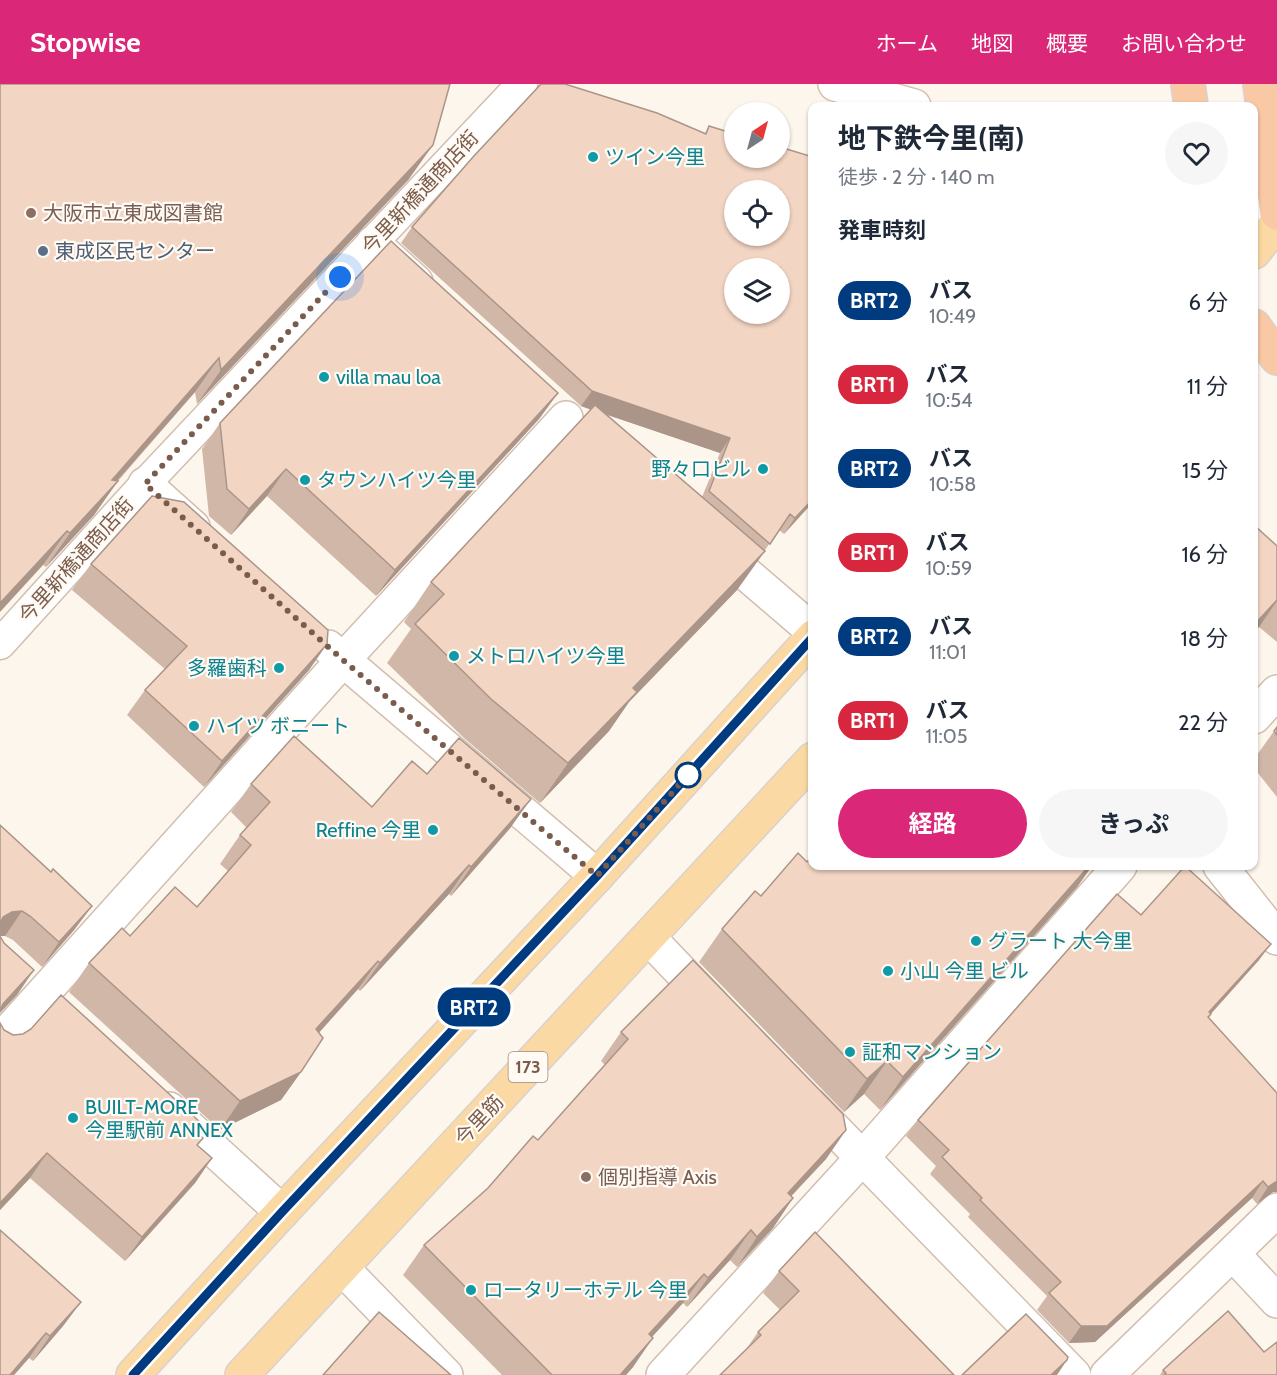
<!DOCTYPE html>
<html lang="ja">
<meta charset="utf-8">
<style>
:root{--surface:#fff;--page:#f6f6f7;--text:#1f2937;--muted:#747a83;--accent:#db2777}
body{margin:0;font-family:Cabin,"Noto Sans JP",sans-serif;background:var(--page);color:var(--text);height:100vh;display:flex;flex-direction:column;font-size:22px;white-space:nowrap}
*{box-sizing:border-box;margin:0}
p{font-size:20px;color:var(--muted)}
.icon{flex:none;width:33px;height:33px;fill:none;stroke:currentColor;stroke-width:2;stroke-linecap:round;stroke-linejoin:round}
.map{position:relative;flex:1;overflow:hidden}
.side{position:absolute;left:808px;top:18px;width:450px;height:768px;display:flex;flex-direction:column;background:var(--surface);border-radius:12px;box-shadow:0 2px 4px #0004}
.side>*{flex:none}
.badge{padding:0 12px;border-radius:20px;font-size:21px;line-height:39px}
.needle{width:39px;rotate:36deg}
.tools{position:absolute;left:724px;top:18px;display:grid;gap:12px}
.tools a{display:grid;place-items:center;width:66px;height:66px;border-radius:50%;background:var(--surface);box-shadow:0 2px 4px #0004;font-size:30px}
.you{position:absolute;width:30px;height:30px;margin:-15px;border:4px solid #fff;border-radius:50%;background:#1a73e8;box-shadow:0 0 0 9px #1a73e833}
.map>.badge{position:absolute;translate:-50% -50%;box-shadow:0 0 0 3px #fff}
h2{padding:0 30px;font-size:22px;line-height:54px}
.round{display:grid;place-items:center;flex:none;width:63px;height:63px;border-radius:32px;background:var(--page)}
.headline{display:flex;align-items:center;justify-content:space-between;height:102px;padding:0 30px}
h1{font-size:28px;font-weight:700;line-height:45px}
.action{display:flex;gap:12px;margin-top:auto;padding:12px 30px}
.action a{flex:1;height:69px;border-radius:36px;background:var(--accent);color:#fff;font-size:24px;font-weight:700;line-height:69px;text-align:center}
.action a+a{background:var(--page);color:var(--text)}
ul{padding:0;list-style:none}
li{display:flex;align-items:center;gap:18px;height:84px;padding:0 30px}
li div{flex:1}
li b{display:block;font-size:22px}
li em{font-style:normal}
li .badge{min-width:66px;font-weight:700;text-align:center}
header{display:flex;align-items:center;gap:36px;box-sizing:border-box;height:84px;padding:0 30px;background:var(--accent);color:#fff}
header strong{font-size:28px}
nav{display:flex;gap:33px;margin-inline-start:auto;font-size:21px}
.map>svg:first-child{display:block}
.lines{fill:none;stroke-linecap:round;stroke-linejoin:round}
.pedestrian-casing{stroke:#d1beb0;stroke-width:33}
.minor-casing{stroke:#d1beb0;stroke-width:36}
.secondary-casing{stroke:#d6c0b0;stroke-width:36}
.primary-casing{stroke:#dad1cd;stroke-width:36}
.trunk-casing{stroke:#dad1cd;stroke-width:36}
.pedestrian{stroke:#fff;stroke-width:30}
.minor{stroke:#fff;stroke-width:33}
.secondary{stroke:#fff;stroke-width:33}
.primary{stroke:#fbd9a5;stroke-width:33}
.trunk{stroke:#f9c8a4;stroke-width:33}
.wall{fill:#d1b7a8;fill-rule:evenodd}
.shaded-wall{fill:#aa9588}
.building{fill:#f3d5c3;stroke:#aa9588;stroke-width:1.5;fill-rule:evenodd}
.line-casing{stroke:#fff;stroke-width:14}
.line{stroke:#003b80;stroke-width:9}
.walk{stroke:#7a5c4d;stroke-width:6;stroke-dasharray:0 10.8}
.culture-dot{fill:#0f9aa8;stroke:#fffaf3;stroke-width:2}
.education-dot{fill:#8d6e63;stroke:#fffaf3;stroke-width:2}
.service-dot{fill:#5c6f8a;stroke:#fffaf3;stroke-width:2}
.stop-dot{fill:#fff;stroke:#003b80;stroke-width:3}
.labels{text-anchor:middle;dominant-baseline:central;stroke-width:4.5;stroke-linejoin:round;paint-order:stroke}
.shield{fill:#fffaf3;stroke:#a28b7f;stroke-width:1.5}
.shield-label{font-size:18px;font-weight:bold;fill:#7a5c4d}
.culture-label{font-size:20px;fill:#0d838f;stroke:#fffaf3;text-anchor:start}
.street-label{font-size:20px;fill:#7a5c4d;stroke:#fffaf3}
.education-label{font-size:20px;fill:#785e54;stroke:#fffaf3;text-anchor:start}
.service-label{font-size:20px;fill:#4e5e75;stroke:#fffaf3;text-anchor:start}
</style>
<header>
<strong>Stopwise</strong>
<nav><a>ホーム</a><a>地図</a><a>概要</a><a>お問い合わせ</a></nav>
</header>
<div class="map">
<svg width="1277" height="1291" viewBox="0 0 1277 1291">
<rect width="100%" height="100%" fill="#fdf6ec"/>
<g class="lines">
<defs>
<polyline id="pedestrian" points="0,560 145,400 522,0"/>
<g id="minor">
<polyline points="373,159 416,198"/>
<polyline points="145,400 193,443"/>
<polyline points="715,463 813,547"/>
<polyline points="328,563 597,792"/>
<polyline points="1254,633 1277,608"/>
<polyline points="1220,782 1277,854"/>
<polyline points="649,854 712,920"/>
<polyline points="0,957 343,576 566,334"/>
<polyline points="811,1021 1074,1291"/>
<polyline points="169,1025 282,1128"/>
<polyline points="1233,1170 1277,1217"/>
<polyline points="342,1184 446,1291"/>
<polyline points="663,1291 863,1073 1120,782"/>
<polyline points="1107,1291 1277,1126"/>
</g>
<g id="secondary">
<polyline points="835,0 914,22"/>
<polyline points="1254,131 1277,137"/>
</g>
<g id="primary">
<polyline points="1254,168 1277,139"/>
<polyline points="133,1291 282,1128 597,792 813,553"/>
<polyline points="242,1291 813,675"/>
</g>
<g id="trunk">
<polyline points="1188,0 1191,22"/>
<polyline points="1260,0 1277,129"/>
<polyline points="1254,242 1277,274"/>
</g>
</defs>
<use href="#pedestrian" class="pedestrian-casing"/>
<use href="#minor" class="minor-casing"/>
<use href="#secondary" class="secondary-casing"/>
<use href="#primary" class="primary-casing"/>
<use href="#trunk" class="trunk-casing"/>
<use href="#pedestrian" class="pedestrian"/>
<use href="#minor" class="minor"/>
<use href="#secondary" class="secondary"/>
<use href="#primary" class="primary"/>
<use href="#trunk" class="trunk"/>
</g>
<g class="wall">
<polygon points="0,0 409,95 197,320 195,308 118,397 94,431 46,483 43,481"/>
<path d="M709,42L813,418L784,450L779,446L737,506L629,618L609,647L540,719L464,654L387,579L411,545L404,538L431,498L591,326L581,322L401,159L412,143L705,49ZM608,331L720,369L702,413Z"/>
<polygon points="558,309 539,335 376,512 267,412 231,451 209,432 202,365 220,339"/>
<polygon points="1254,441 1277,462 1277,558 1259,543 1254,548"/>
<polygon points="91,480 327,560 309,586 204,703 127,631 145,606 165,585 72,506"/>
<polygon points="1277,643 1277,713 1254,684 1254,675"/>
<polygon points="427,690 511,743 451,812 449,810 360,907 358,905 319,949 301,988 281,1016 220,1046 69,908 89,879 130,852 197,823 228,787 220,780 240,751 247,744 231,728 251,700 372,723"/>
<polygon points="807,778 1078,802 880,1026 864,1010 844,1028 699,878 722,845 761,812"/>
<polygon points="51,788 92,822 74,846 42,883 13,856 5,852 0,852"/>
<polygon points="1141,831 1259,876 1211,930 1209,934 1273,1108 1257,1120 1252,1114 1095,1258 1069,1259 1037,1226 1047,1212 968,1133 970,1130 930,1090 936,1082 906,1052 918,1036"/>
<polygon points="0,939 4,946 196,1047 198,1062 212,1074 195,1099 125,1177 30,1094 0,1126"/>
<polygon points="621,948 846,1046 826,1075 791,1112 793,1114 773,1144 737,1183 730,1176 687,1223 683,1219 652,1253 633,1283 626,1291 502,1291 403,1191 424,1161 488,1104 538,1056 605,981 601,977"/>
<polygon points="779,1187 954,1291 747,1264 758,1248 780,1226 763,1209"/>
<polygon points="81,1218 63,1242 33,1277 29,1274 14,1291 0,1291"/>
<polygon points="1264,1268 1277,1291 1160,1291 1163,1286"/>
</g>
<g class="shaded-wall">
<polygon points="433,61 409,95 197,320 221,286"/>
<polygon points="219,274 195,308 115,399 118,397 94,431 46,483 70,449 112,396"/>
<polygon points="592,307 730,354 720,369 581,322"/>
<polygon points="558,309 539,335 376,512 395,486"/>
<polygon points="286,385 267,412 231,451 249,425"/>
<polygon points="813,415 813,418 784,450 795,434"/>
<polygon points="67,447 43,481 0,528 0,519"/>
<polygon points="765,467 737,506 629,618 609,647 540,719 568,679 633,604"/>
<polygon points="1277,516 1277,517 1259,543 1254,548 1254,541"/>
<polygon points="327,560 309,586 204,703 222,677"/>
<polygon points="531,715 511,743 451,812 471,783"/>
<polygon points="469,781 449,810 360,907 380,879"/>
<polygon points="1089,782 1092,782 1078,802 880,1026 903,993"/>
<polygon points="92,822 74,846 42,883 59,858"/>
<polygon points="22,827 5,852 0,852 0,838 3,833 12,828"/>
<polygon points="1271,860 1259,876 1197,945 1209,928"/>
<polygon points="378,877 358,905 296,974 316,945"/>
<polygon points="34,886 17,911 0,929 0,925 3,920"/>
<polygon points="887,977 864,1010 844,1028 867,995"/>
<polygon points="301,988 281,1016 220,1046 240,1017"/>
<polygon points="201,1039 184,1064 192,1044"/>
<polygon points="846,1046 826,1075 767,1138 788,1109"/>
<polygon points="47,1069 30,1094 0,1126 0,1119"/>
<polygon points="212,1074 195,1099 125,1177 142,1153"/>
<polygon points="1263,1097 1252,1114 1095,1258 1069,1259 1081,1242"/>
<polygon points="1277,1097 1277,1108 1273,1108 1257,1120 1268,1103"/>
<polygon points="793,1114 773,1144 737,1183 757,1153"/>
<polygon points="751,1146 730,1176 687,1223 708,1194"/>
<polygon points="704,1190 683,1219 628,1279 649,1250"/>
<polygon points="81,1218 63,1242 33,1277 50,1252"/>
<polygon points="46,1249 29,1274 14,1291 10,1291"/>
<polygon points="653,1254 633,1283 626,1291 620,1291"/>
<polygon points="1067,1276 1057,1291 1051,1291"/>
</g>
<g class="building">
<polygon points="0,0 450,0 433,61 221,286 219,274 112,396 118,397 70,449 67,447 0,519"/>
<path d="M541,0H565L657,29L706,50L709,42L735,50V74H780V63L813,73V415L795,434L790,430L770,460L709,407L730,354L592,307L412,143L473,73ZM735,106H780V152H735ZM735,184H780V230H735Z"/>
<polygon points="391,157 558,309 395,486 286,385 249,425 227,405 220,339"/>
<polygon points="595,321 765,467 633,604 637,608 568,679 491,615 415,540 444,510 431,498"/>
<polygon points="152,412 184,418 328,546 327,560 222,677 145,606 187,562 91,480"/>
<polygon points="1254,441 1277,462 1277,516 1254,541"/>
<polygon points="1277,643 1277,651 1274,647"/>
<polygon points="294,652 372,723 412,677 427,690 459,654 531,715 471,783 469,781 380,879 378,877 316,945 323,954 301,988 240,1017 89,879 122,844 130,852 175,803 197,823 251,761 240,751 270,718 251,700"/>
<polygon points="0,741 51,788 53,785 92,822 59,858 30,832 22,827 12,828 3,833 0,840"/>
<polygon points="798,769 807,778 813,771 813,782 1089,782 903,993 887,977 867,995 722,845 755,807 761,812"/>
<polygon points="1185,782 1271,860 1209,928 1211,930 1208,933 1277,1009 1277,1097 1268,1103 1263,1097 1107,1242 1081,1242 1049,1209 1061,1198 980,1116 982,1114 942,1073 949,1066 918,1036 1117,810 1141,831"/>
<polygon points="0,852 4,859 34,886 3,920 0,927"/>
<polygon points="693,876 843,1030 846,1046 788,1109 793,1114 757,1153 751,1146 708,1194 704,1190 649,1250 653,1254 620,1291 552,1291 424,1161 488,1104 533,1052 538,1056 628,955 621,948"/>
<polygon points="61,911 201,1039 192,1044 203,1054 197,1061 212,1074 142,1153 47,1069 0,1119 0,939 4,946 13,951 23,950 31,945"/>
<polygon points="0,1146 81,1218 50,1252 46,1249 10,1291 0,1291"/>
<polygon points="815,1148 954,1291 720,1291 761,1251 758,1248 799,1207 779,1187"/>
<polygon points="1228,1227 1264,1268 1277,1258 1277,1291 1164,1291 1166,1289 1163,1286"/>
<polygon points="379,1228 451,1291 323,1291"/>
<polygon points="1026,1230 1068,1273 1067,1276 1051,1291 962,1291"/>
</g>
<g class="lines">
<defs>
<polyline id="line" points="133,1291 282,1128 597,792 813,553"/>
</defs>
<use href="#line" class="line-casing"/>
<use href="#line" class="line"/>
<polyline class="walk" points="340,193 145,400 343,576 597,792 688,691"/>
</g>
<g class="culture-dot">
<circle cx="593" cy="73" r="6"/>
<circle cx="324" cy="293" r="6"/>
<circle cx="763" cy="385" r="6"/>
<circle cx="305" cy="396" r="6"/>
<circle cx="454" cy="572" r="6"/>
<circle cx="279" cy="584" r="6"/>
<circle cx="194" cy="642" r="6"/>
<circle cx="433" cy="746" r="6"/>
<circle cx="976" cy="857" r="6"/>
<circle cx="888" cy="887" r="6"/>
<circle cx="850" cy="968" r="6"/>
<circle cx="73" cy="1034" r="6"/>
<circle cx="471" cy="1206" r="6"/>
</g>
<g class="education-dot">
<circle cx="31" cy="129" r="6"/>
<circle cx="586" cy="1093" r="6"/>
</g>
<circle class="service-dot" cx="43" cy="167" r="6"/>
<circle class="stop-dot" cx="688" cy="691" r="12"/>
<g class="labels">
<rect class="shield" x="508.5" y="968" width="39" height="30" rx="4.5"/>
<g class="shield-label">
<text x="528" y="983">173</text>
</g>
<g class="culture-label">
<text x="605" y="73">ツイン今里</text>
<text x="336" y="293">villa mau loa</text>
<text x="751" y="385" text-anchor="end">野々口ビル</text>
<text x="317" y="396">タウンハイツ今里</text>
<text x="466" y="572">メトロハイツ今里</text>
<text x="267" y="584" text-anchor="end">多羅歯科</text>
<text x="206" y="642">ハイツ ボニート</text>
<text x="421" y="746" text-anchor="end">Reffine 今里</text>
<text x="988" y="857">グラート 大今里</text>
<text x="900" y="887">小山 今里 ビル</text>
<text x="862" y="968">証和マンション</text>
<text x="85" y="1023">BUILT-MORE<tspan x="85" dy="23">今里駅前 ANNEX</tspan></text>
<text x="483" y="1206">ロータリーホテル 今里</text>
</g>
<g class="street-label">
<text transform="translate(420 108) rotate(-47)">今里新橋通商店街</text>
<text transform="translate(76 476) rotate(-48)">今里新橋通商店街</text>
<text transform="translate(479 1036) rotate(-47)">今里筋</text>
</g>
<g class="education-label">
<text x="43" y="129">大阪市立東成図書館</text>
<text x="598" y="1093">個別指導 Axis</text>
</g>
<g class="service-label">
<text x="55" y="167">東成区民センター</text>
</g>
</g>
</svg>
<div class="tools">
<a><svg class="needle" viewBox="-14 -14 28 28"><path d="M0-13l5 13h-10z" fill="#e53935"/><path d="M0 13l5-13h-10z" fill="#747a83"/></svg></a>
<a><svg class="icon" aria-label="locate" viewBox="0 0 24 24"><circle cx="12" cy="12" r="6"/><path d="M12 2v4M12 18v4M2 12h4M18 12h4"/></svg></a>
<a><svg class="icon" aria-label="layers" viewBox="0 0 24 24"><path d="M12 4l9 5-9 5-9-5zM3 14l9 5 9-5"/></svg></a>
</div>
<div class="you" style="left:340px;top:193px"></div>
<b class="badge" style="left:474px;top:923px;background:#003b80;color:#fff">BRT2</b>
<section class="side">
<div class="headline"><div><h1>地下鉄今里(南)</h1><p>徒歩 · 2 分 · 140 m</p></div><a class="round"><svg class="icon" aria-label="heart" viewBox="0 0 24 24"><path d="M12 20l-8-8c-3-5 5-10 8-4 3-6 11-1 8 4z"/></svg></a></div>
<h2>発車時刻</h2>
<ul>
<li><span class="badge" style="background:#003b80;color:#fff">BRT2</span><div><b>バス</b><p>10:49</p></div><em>6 分</em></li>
<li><span class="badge" style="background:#d7263d;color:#fff">BRT1</span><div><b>バス</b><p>10:54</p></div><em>11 分</em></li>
<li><span class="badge" style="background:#003b80;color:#fff">BRT2</span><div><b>バス</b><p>10:58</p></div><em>15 分</em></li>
<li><span class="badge" style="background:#d7263d;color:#fff">BRT1</span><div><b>バス</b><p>10:59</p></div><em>16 分</em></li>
<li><span class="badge" style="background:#003b80;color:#fff">BRT2</span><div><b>バス</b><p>11:01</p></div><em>18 分</em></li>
<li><span class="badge" style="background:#d7263d;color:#fff">BRT1</span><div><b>バス</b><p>11:05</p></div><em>22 分</em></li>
</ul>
<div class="action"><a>経路</a><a>きっぷ</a></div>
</section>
</div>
